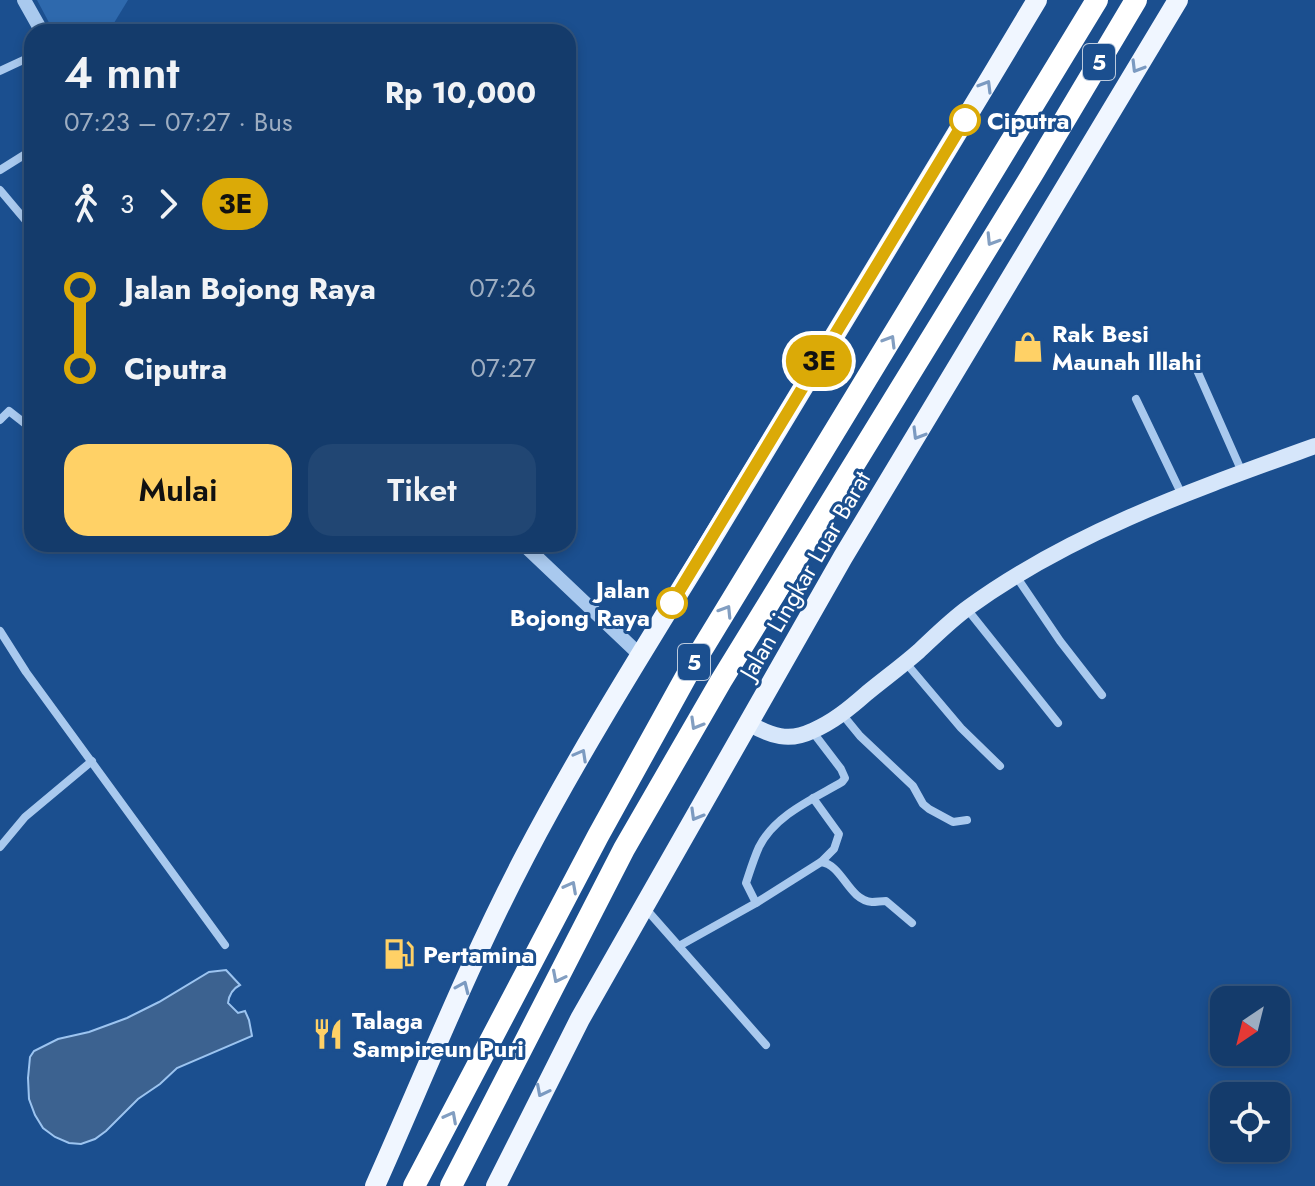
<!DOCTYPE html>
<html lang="id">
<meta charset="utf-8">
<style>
:root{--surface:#143b6b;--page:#214673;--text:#f1f3f6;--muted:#9dadc1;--line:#33557e;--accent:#ffd166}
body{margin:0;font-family:Jost,sans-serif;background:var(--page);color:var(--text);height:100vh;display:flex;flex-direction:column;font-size:30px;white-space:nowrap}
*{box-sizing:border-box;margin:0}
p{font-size:26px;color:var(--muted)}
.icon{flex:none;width:44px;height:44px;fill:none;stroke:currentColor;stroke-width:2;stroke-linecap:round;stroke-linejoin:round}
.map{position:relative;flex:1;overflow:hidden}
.drawer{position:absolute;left:24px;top:24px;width:552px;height:528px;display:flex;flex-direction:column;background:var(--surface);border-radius:24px;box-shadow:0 4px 12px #0003,0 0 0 2px var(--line)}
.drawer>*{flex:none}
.badge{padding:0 16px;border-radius:26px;font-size:28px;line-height:52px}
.needle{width:52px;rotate:215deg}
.controls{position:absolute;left:1210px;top:986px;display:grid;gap:16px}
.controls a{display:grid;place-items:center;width:80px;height:80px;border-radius:16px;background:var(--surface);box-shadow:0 4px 12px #0003,0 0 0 2px var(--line);font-size:40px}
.map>.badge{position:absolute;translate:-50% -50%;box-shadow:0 0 0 4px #fff}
.legs{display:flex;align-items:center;gap:12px;height:88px;padding:0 40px;font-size:26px}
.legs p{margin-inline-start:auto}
.summary{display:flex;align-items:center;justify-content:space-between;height:136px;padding:0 40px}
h1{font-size:44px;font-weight:600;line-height:60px}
.action{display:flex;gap:16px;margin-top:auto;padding:16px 40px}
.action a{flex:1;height:92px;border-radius:24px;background:var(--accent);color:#111;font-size:32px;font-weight:600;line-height:92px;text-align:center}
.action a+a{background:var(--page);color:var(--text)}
ul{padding:0 40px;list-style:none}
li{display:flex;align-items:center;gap:28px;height:80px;font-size:30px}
li i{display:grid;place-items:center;width:12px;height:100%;margin:0 10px;background:currentColor}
li i::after{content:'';width:20px;height:20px;margin:-10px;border:6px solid;border-radius:50%;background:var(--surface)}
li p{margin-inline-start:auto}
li:first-child i{background:linear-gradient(#0000 50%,currentColor 0)}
li:last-child i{background:linear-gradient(currentColor 50%,#0000 0)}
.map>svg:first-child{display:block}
.green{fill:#2e69ad}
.water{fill:#3c6290;stroke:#9cc4f0;stroke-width:2}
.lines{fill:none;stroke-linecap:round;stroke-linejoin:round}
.minor{stroke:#a9c9ee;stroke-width:8}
.tertiary{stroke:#a9c9ee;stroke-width:14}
.secondary{stroke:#d6e6fa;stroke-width:16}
.primary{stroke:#f0f6ff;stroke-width:20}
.motorway{stroke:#fff;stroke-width:22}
.oneway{stroke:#7b9ac1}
.oneway2{stroke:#829ec1}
.line-1-casing{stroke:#fff;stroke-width:18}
.line-1{stroke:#dbaa07;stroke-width:12}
.stop-1-dot{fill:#fff;stroke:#dbaa07;stroke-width:4}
.labels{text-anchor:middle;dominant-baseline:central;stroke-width:6;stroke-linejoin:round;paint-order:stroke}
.shield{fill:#1b4f8f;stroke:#bbcadd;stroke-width:2}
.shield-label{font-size:22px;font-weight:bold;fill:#fff}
.stop-label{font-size:24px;font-weight:bold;fill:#fff;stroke:#1b4f8f;text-anchor:start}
.poi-label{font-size:24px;font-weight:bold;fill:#fff;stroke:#1b4f8f;text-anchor:start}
.street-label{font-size:24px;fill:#fff;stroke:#1b4f8f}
</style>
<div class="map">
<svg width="1315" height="1186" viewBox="0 0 1315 1186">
<rect width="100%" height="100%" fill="#1b4f8f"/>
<polygon class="green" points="37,0 128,0 114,23 103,32 54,32"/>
<path class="water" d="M226,970L240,985C232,989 229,995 228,1003L238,1013L245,1011L249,1020L252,1036L177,1068L160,1084L138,1099L106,1131L95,1139L81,1144L69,1143L55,1137L43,1128L35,1115L29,1099L28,1078L30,1057L34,1051L58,1039L89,1032L127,1018L159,1002L209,972Z"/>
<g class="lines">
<g class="minor">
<polyline points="0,71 32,56"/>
<polyline points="0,170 32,150"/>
<polyline points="0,190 32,228"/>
<polyline points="1196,368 1242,472"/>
<polyline points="1136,399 1182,495"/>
<polyline points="0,420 9,411 32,429"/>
<polyline points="1016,576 1060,641 1102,695"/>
<polyline points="967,609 1058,723"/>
<polyline points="0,631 26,672 225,945"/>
<polyline points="906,663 961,728 1000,766"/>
<polyline points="842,714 860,736 913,786 923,804 929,809 953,822 967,820"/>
<polyline points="813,798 839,834 834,849 821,862"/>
<polyline points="0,847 25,817 92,761"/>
<path d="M756,903L746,883C750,871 754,858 759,847C775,815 813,799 842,782L845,778L841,769L812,731"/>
<polyline points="646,909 766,1045"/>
<path d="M679,946L756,903L821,862C843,865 848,900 872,902C877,902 881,901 886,901L912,923"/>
</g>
<g class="tertiary">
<polyline points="24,0 42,32"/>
<polyline points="523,544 640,655"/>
</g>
<path class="secondary" d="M750,724C771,736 789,742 812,731C833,722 850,708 867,693C884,679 902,666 919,651C935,636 951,620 969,607C1072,532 1196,489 1315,446"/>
<g class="primary">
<path d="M375,1186C424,1076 469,963 525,856C580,751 643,651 705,550C815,367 927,184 1037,0"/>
<polyline points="496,1186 580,1019 843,557 1178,0"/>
</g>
<g class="motorway">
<polyline points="414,1186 598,836 693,664 1097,0"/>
<polyline points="451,1186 624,849 721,681 1033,173 1136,0"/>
</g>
</g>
<defs><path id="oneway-chevron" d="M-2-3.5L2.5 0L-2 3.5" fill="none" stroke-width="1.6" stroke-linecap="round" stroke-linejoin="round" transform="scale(2)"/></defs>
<g class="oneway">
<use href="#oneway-chevron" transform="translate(1137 67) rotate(121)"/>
<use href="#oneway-chevron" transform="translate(986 86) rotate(-59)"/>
<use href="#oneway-chevron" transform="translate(918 434) rotate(121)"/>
<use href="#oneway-chevron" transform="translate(581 755) rotate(-61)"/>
<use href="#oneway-chevron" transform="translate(696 815) rotate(120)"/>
<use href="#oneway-chevron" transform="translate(463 987) rotate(-66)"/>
<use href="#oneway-chevron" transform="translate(542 1091) rotate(117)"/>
</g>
<g class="oneway2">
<use href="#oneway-chevron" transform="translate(992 240) rotate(122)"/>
<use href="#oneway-chevron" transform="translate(890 341) rotate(-59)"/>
<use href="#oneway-chevron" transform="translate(726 611) rotate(-58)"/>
<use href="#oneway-chevron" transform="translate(696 724) rotate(120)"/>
<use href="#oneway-chevron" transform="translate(571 887) rotate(-62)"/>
<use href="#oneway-chevron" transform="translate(558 977) rotate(117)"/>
<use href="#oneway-chevron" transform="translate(451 1117) rotate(-62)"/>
</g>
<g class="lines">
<defs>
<polyline id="line-1" points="672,603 965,120"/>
</defs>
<use href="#line-1" class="line-1-casing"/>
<use href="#line-1" class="line-1"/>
</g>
<defs>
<symbol id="shop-bare" viewBox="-9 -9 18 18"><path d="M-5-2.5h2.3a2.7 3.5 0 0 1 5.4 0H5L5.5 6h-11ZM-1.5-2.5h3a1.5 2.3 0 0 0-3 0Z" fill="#ffd166" stroke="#1b4f8f" stroke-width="2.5" paint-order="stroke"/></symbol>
<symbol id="fuel-bare" viewBox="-9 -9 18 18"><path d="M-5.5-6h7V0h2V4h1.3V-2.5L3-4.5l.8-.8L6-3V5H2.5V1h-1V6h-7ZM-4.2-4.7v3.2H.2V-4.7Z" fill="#ffd166" stroke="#1b4f8f" stroke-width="2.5" paint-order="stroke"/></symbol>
<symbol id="restaurant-bare" viewBox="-9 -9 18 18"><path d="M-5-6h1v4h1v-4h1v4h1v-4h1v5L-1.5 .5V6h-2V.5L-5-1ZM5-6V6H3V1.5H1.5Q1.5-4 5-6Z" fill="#ffd166" stroke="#1b4f8f" stroke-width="2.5" paint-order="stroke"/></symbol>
</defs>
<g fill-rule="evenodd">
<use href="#shop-bare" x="1006" y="325" width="44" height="44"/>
<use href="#fuel-bare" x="377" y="932" width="44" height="44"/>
<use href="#restaurant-bare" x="306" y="1012" width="44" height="44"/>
</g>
<g class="stop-1-dot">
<circle cx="965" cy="120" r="14"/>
<circle cx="672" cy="603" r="14"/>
</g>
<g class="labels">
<g class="shield">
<rect x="1083" y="44" width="32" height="36" rx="6"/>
<rect x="678" y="644" width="32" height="36" rx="6"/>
</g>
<g class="shield-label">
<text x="1099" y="62">5</text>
<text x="694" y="662">5</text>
</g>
<g class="stop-label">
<text x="987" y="120">Ciputra</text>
<text x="650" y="589" text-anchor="end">Jalan<tspan x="650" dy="28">Bojong Raya</tspan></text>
</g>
<g class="poi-label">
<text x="1052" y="333">Rak Besi<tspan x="1052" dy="28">Maunah Illahi</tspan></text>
<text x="423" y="954">Pertamina</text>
<text x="352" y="1020">Talaga<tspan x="352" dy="28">Sampireun Puri</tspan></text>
</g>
<g class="street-label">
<text transform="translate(805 575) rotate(-60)">Jalan Lingkar Luar Barat</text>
</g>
</g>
</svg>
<div class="controls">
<a><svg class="needle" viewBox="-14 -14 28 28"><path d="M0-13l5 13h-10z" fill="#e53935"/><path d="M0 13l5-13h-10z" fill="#9dadc1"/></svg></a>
<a><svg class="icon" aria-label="locate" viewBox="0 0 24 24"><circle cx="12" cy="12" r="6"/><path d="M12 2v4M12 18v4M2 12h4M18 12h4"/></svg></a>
</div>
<b class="badge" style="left:819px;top:361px;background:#dbaa07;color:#111">3E</b>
<section class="drawer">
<div class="summary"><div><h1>4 mnt</h1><p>07:23 – 07:27 · Bus</p></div><b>Rp 10,000</b></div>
<div class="legs"><svg class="icon" aria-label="walk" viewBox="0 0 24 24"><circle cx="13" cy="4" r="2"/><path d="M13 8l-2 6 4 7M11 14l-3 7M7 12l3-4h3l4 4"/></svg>3<svg class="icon" aria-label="forward" viewBox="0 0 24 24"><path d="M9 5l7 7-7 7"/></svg><b class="badge" style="background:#dbaa07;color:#111">3E</b></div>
<ul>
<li><i style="color:#dbaa07"></i><b>Jalan Bojong Raya</b><p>07:26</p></li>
<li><i style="color:#dbaa07"></i><b>Ciputra</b><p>07:27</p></li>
</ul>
<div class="action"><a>Mulai</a><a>Tiket</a></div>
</section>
</div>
